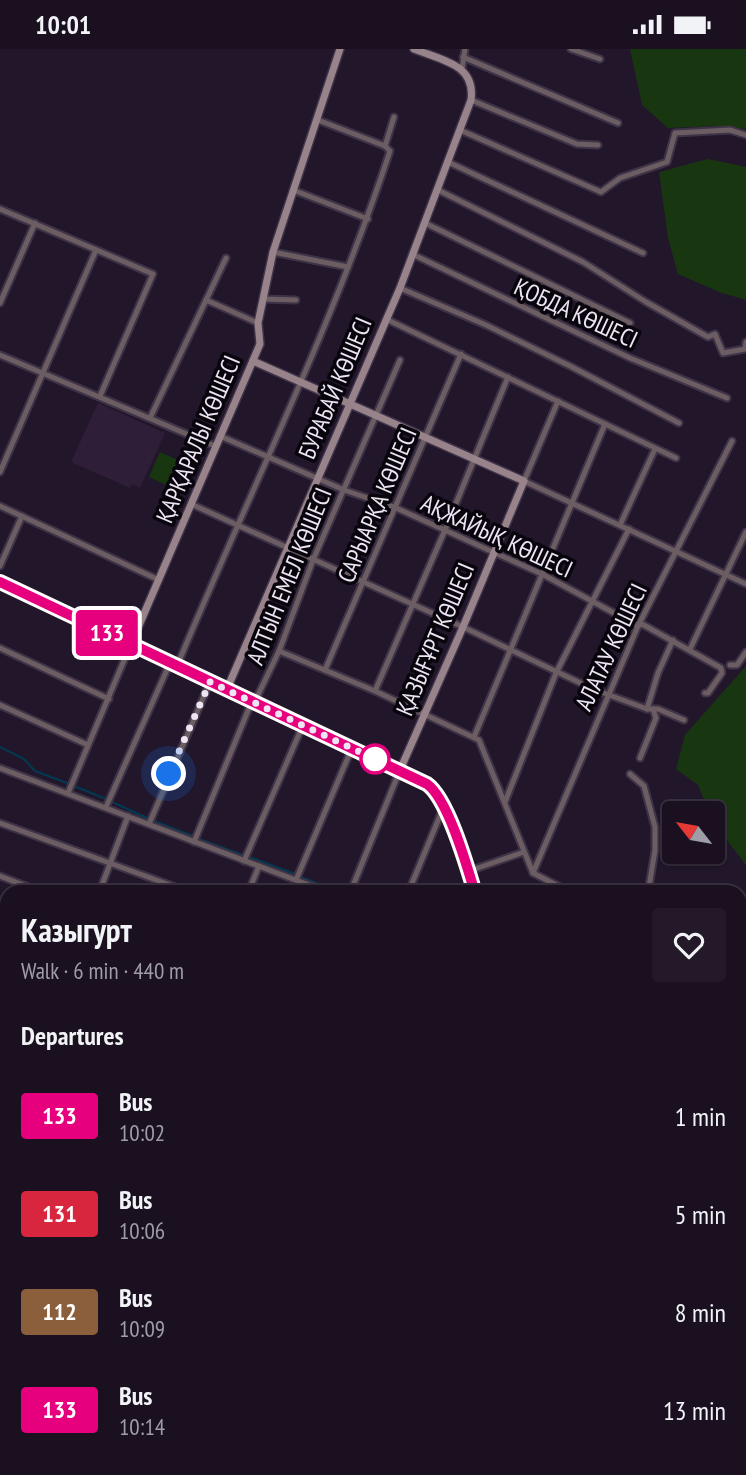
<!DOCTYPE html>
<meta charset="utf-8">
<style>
:root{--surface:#1a1020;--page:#231929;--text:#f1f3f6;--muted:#9f9da5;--line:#38303e}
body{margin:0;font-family:"PT Sans Narrow",sans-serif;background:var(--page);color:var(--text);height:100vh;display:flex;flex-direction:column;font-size:26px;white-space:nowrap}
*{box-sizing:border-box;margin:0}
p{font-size:23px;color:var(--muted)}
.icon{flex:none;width:38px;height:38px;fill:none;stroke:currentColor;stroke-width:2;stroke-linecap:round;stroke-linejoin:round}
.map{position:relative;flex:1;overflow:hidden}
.sheet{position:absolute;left:0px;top:836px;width:747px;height:590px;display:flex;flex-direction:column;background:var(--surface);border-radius:21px 21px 0 0;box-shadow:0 2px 5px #0004,0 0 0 2px var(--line)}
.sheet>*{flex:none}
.badge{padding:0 14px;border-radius:5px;font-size:24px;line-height:46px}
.needle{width:46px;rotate:301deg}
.buttons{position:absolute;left:662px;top:752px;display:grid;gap:14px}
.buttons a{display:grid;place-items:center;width:63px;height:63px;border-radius:7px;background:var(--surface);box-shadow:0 2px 5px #0004,0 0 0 2px var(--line);font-size:35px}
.you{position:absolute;width:35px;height:35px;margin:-18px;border:5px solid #fff;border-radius:50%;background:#1a73e8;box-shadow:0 0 0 10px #1a73e833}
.map>.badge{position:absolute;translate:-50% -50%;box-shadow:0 0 0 4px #fff}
h2{padding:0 21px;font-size:26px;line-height:63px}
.round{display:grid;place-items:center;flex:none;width:74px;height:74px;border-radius:7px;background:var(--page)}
.overview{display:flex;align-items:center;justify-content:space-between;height:119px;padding:0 21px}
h1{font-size:33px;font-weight:800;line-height:52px}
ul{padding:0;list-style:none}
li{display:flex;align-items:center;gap:21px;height:98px;padding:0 21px}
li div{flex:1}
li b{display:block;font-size:26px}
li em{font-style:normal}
li .badge{min-width:77px;font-weight:700;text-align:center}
.status{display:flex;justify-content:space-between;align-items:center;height:49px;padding:0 35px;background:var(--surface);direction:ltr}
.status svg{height:19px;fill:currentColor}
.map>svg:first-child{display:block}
.built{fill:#2e1e38}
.green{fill:#183710}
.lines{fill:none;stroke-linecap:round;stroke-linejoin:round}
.stream{stroke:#003a53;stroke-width:2}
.street-casing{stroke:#3e3347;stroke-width:9}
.secondary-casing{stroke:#3e3347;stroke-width:10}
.primary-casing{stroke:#3e3347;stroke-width:11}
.street{stroke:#6b5d62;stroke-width:5}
.secondary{stroke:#98838b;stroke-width:7}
.primary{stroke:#bc9faa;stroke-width:8}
.line-casing{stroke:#fff;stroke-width:16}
.line{stroke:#e6007e;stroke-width:10}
.walk{stroke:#ede5f3;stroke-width:7;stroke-dasharray:0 12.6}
.stop-dot{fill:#fff;stroke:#e6007e;stroke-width:3.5}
.labels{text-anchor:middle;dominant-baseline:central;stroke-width:7;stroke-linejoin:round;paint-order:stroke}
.street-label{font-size:24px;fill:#ede5f3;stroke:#09050d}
</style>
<div class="status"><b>10:01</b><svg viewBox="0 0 49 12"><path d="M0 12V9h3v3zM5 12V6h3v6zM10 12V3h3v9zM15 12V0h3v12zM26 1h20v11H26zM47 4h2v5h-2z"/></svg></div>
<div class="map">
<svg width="746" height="1426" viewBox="0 0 746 1426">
<rect width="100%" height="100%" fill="#22162b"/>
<polygon class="built" points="98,354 165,384 140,439 132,435 130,439 71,413"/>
<g class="green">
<polygon points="630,0 746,0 746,80 717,77 668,79 642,56"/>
<polygon points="708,110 746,118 746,251 719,243 678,225 668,189 659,123"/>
<polygon points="160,403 178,411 166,436 149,428"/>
<polygon points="746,617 746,816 713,773 712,765 710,765 698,736 676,720 685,686"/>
</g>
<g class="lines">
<g class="stream">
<polyline points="0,698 24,710 35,722 67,734"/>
<polyline points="74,737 106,750"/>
<polyline points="112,753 147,769"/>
<polyline points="154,772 193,787"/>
<polyline points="199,790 243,806"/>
<polyline points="250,808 295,825"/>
<polyline points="301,828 342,844"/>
<polyline points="740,934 746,935"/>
</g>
<defs>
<g id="street">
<polyline points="571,0 600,10"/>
<polyline points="463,8 618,74"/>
<polyline points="462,20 465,0"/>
<polyline points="471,51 577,95 598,96"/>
<polyline points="318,71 385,97"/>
<polyline points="460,81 601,143 620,129 667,113 675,84 730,81 746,86"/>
<polyline points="448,113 643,204"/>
<polyline points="293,141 368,170"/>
<polyline points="438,141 583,213 646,253 708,288 715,285 723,304 745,300 746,293"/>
<polyline points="0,160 153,225 100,347"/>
<polyline points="425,174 630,274"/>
<polyline points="273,203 348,218"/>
<polyline points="412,205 630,309 727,349"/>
<polyline points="400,239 486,276 570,317 679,374"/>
<polyline points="263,250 296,251"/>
<polyline points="206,251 258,274"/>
<polyline points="0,254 35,174"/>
<polyline points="386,270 676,409"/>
<polyline points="0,306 215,397"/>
<polyline points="558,352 524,432 746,535"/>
<polyline points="150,369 226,209"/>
<polyline points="220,387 344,441 394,458 493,503 542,525 638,577 642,575 721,619 722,624 708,644 705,644"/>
<polyline points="0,423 96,201"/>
<polyline points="191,455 463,578 593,640 647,660 658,660 684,671"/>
<polyline points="0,457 159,531"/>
<polyline points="620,476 655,400"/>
<polyline points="0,517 22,467"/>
<polyline points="0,599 109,650"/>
<polyline points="690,600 746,483"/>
<polyline points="279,602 375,642 479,691 533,824 572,844"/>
<polyline points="730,616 737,616 746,603"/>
<path d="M177,617C248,446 332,279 390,102L385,97L394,68"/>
<polyline points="325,621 461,305"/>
<polyline points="375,642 445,481 508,328"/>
<polyline points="0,656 88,696"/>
<polyline points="647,660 658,624 673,591"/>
<polyline points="474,688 605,375"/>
<polyline points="640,709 656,669 653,660"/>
<polyline points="0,719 330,844"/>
<polyline points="630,725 644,737 655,778 655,801 648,844"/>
<polyline points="68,744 131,595"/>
<polyline points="505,753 556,624 629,480"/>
<polyline points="106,758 170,614"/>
<polyline points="0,774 192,844"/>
<polyline points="149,775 210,633"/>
<polyline points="194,793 252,652 258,646 279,602 313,511 400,311"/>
<polyline points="244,812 303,676"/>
<polyline points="469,822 524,803"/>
<polyline points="533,824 638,577 732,392"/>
<polyline points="0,827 44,844"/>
<polyline points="296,831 352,699"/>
<polyline points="99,844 128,767"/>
<polyline points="248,844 259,817"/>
<path d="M350,844L400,721C410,726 426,731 434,740C452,762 467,815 475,844"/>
<polyline points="408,844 444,757"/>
<polyline points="0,879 7,883"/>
<polyline points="740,968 746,967"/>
<polyline points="0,986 7,974"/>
<polyline points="740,1048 746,1045"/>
<polyline points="0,1075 7,1097"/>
<polyline points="740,1078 746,1095"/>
<polyline points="740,1135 746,1133"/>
<polyline points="0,1205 7,1203"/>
<polyline points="740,1218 746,1217"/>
<polyline points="0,1279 7,1291"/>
<polyline points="740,1310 746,1307"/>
<polyline points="740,1405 746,1408"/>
<polyline points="75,1419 77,1426"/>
<polyline points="158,1419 160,1422"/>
<polyline points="293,1419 296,1426"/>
<polyline points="440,1419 444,1426"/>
<polyline points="519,1419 523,1426"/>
<polyline points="601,1419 603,1426"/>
<polyline points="0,1420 10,1421"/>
<polyline points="225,1426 227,1419"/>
<polyline points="385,1426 399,1419"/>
<polyline points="569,1426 588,1419"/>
</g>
<g id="secondary">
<polyline points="0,532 400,721 463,578 524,432 253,312"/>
<polyline points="131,595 260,295 258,274 273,203 340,0"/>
<path d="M227,640L400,239L471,51C476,15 441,11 414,0"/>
<polyline points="0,1131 7,1131"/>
<polyline points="0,1357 7,1354"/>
<polyline points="363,1419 366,1426"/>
<polyline points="661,1426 662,1419"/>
</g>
<g id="primary">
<polyline points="0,1381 7,1389"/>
<polyline points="0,1395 7,1402"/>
<polyline points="25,1419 33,1426"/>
<polyline points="40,1419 47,1426"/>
</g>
</defs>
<use href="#street" class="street-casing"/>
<use href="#secondary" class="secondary-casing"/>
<use href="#primary" class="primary-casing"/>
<use href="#street" class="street"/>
<use href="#secondary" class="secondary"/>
<use href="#primary" class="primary"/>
</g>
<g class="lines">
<defs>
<path id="line" d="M0,533L427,735C448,750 467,817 475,844"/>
</defs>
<use href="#line" class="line-casing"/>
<use href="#line" class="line"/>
<polyline class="walk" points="169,725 210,633 375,710"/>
</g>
<circle class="stop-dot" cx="375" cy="710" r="14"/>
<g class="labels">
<g class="street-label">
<text transform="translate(576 264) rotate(25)">ҚОБДА КӨШЕСІ</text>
<text transform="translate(335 339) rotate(-67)">БУРАБАЙ КӨШЕСІ</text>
<text transform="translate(198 390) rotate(-67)">ҚАРҚАРАЛЫ КӨШЕСІ</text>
<text transform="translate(377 456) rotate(-67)">САРЫАРҚА КӨШЕСІ</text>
<text transform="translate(497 487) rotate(25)">АҚЖАЙЫҚ КӨШЕСІ</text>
<text transform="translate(289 527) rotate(-68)">АЛТЫН ЕМЕЛ КӨШЕСІ</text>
<text transform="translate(435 590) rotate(-67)">ҚАЗЫҒҰРТ КӨШЕСІ</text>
<text transform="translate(611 598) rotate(-65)">АЛАТАУ КӨШЕСІ</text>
</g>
</g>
</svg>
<div class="buttons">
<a><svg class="needle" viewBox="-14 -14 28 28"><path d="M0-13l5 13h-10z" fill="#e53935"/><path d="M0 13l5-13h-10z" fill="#9f9da5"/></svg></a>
</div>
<div class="you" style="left:169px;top:725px"></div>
<b class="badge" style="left:107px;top:584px;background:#e6007e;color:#fff">133</b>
<section class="sheet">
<div class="overview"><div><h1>Казыгурт</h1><p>Walk · 6 min · 440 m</p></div><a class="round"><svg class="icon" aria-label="heart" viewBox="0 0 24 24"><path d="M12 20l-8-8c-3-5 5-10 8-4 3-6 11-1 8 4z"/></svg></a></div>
<h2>Departures</h2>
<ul>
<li><span class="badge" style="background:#e6007e;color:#fff">133</span><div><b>Bus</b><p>10:02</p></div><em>1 min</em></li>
<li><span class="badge" style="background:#d7263d;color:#fff">131</span><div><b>Bus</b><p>10:06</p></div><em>5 min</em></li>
<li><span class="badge" style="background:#8b5e3c;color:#fff">112</span><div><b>Bus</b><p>10:09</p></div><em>8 min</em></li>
<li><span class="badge" style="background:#e6007e;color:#fff">133</span><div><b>Bus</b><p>10:14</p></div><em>13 min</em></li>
</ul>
</section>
</div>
